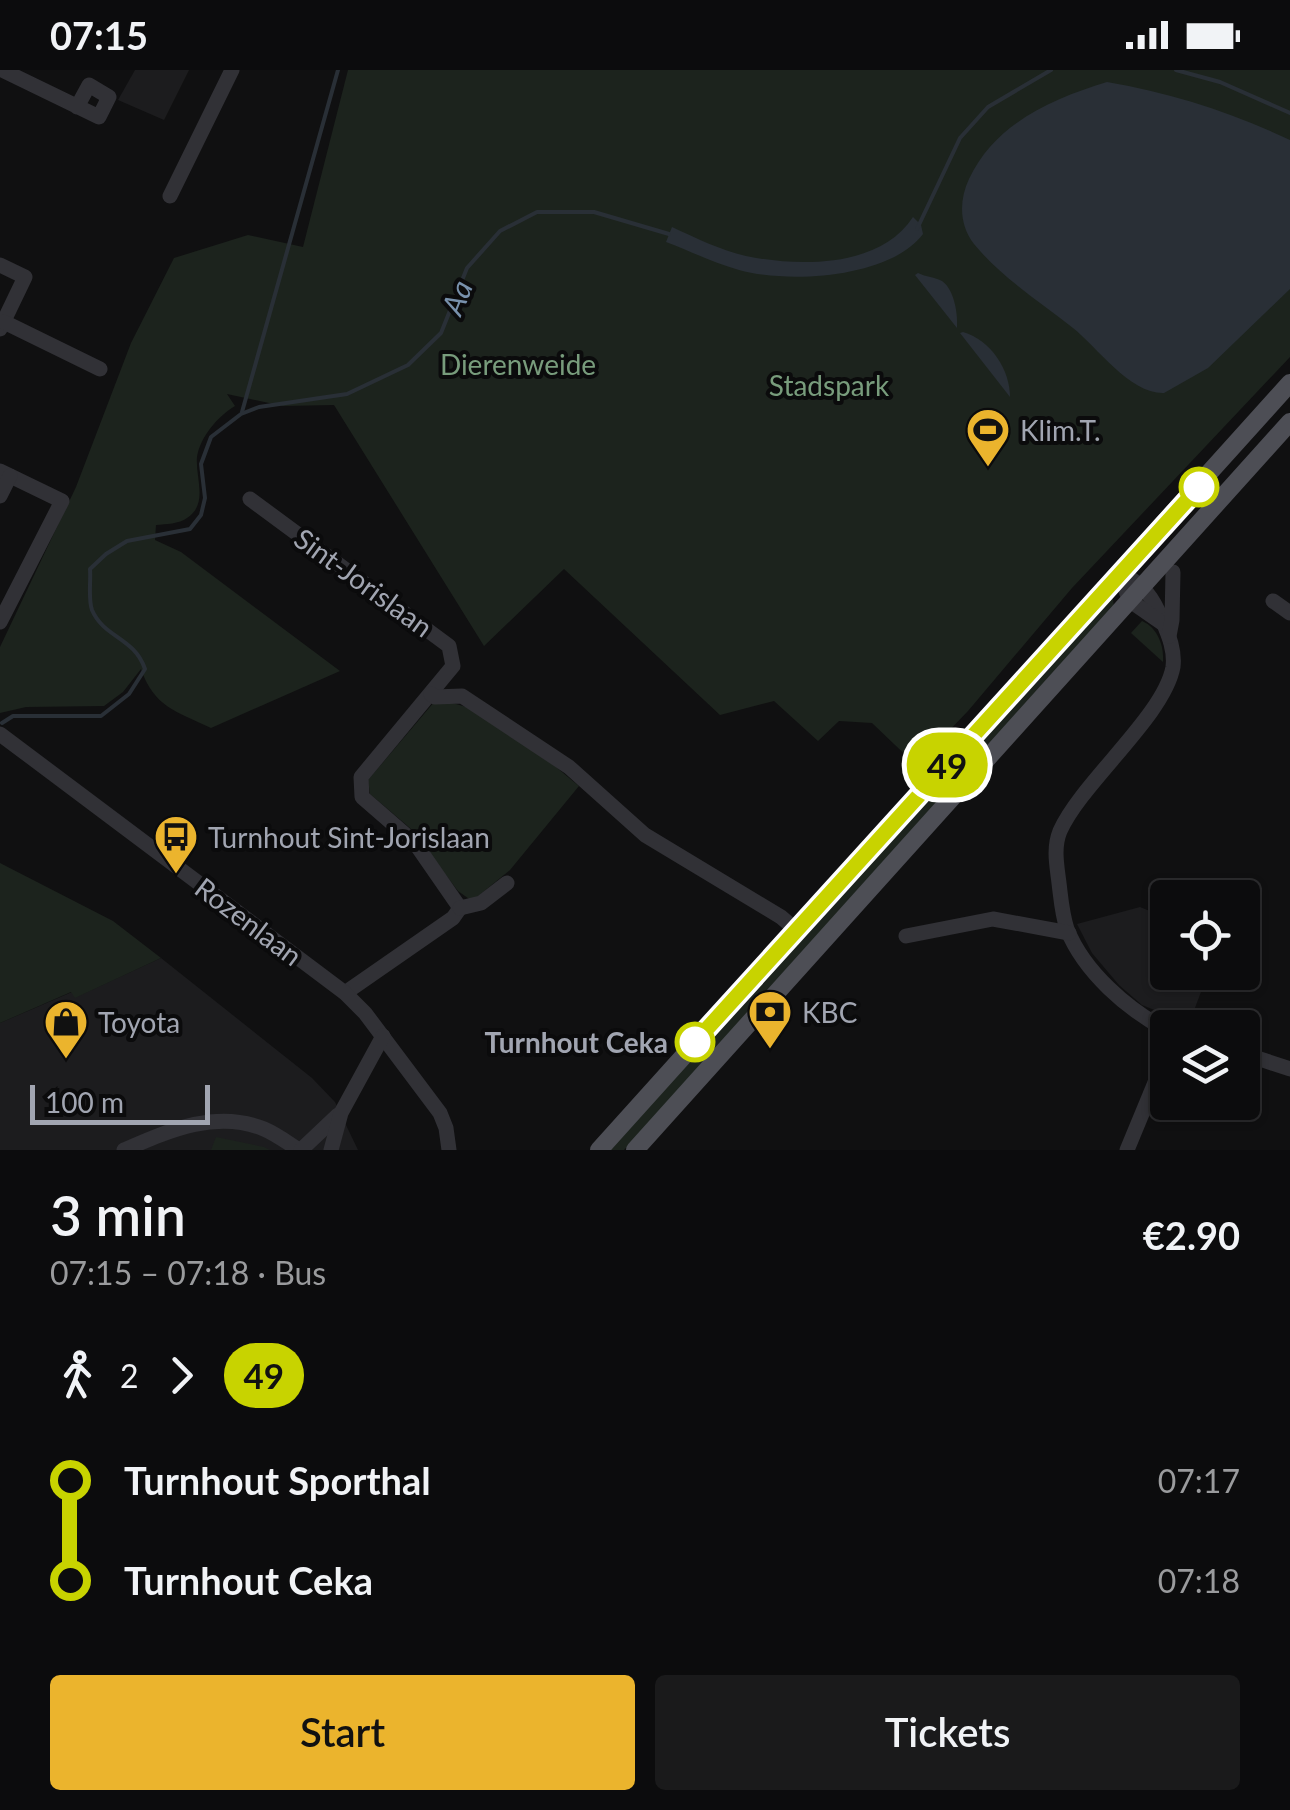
<!DOCTYPE html>
<meta charset="utf-8">
<style>
:root{--surface:#0c0c0d;--page:#1a1a1b;--text:#f1f3f6;--muted:#9a9b9d;--line:#2c2c2e;--accent:#ebb42d}
body{margin:0;font-family:Lato,sans-serif;background:var(--page);color:var(--text);height:100vh;display:flex;flex-direction:column;font-size:38px;white-space:nowrap}
*{box-sizing:border-box;margin:0}
p{font-size:32px;color:var(--muted)}
.icon{flex:none;width:55px;height:55px;fill:none;stroke:currentColor;stroke-width:2;stroke-linecap:round;stroke-linejoin:round}
.map{position:relative;height:1080px;overflow:hidden}
.side{display:flex;flex-direction:column;background:var(--surface);flex:1}
.side>*{flex:none}
.badge{padding:0 20px;border-radius:32px;font-size:35px;line-height:65px}
.controls{position:absolute;left:1150px;top:810px;display:grid;gap:20px}
.controls a{display:grid;place-items:center;width:110px;height:110px;border-radius:10px;background:var(--surface);box-shadow:0 2px 8px #0004,0 0 0 2px var(--line);font-size:50px}
.scale{position:absolute;left:30px;bottom:25px;width:180px;box-sizing:border-box;padding-left:10px;border:5px solid #a1a5b1;border-top:0;font-size:28px;line-height:35px;white-space:nowrap;color:#a1a5b1;-webkit-text-stroke:8px #0b0b0c;paint-order:stroke}
.map>.badge{position:absolute;translate:-50% -50%;box-shadow:0 0 0 5px #fff}
.legs{display:flex;align-items:center;gap:15px;height:110px;padding:0 50px;font-size:32px}
.legs p{margin-inline-start:auto}
.summary{display:flex;align-items:center;justify-content:space-between;height:170px;padding:0 50px}
h1{font-size:55px;font-weight:600;line-height:75px}
.button{display:flex;gap:20px;margin-top:auto;padding:20px 50px}
.button a{flex:1;height:115px;border-radius:10px;background:var(--accent);color:#111;font-size:40px;font-weight:600;line-height:115px;text-align:center}
.button a+a{background:var(--page);color:var(--text)}
ul{padding:0 50px;list-style:none}
li{display:flex;align-items:center;gap:35px;height:100px;font-size:38px}
li i{display:grid;place-items:center;width:15px;height:100%;margin:0 12px;background:currentColor}
li i::after{content:'';width:25px;height:25px;margin:-12px;border:8px solid;border-radius:50%;background:var(--surface)}
li p{margin-inline-start:auto}
li:first-child i{background:linear-gradient(#0000 50%,currentColor 0)}
li:last-child i{background:linear-gradient(currentColor 50%,#0000 0)}
.status{display:flex;justify-content:space-between;align-items:center;height:70px;padding:0 50px;background:var(--surface);direction:ltr}
.status svg{height:28px;fill:currentColor}
.map>svg:first-child{display:block}
.built{fill:#1c1c1e}
.green{fill:#1c231d}
.water{fill:#292f36}
.lines{fill:none;stroke-linecap:round;stroke-linejoin:round}
.stream{stroke:#292f36;stroke-width:4}
.minor{stroke:#313136;stroke-width:15}
.major{stroke:#4d4e55;stroke-width:18}
.line-1-casing{stroke:#fff;stroke-width:22}
.line-1{stroke:#c8d300;stroke-width:15}
.stop-1-dot{fill:#fff;stroke:#c8d300;stroke-width:5}
.labels{text-anchor:middle;dominant-baseline:central;stroke-width:8;stroke-linejoin:round;paint-order:stroke}
.park-label{font-size:28px;fill:#789c7c;stroke:#0b0b0c}
.poi-label{font-size:28px;fill:#a1a5b1;stroke:#0b0b0c;text-anchor:start}
.street-label{font-size:28px;fill:#a1a5b1;stroke:#0b0b0c}
.stop-label{font-size:28px;font-weight:bold;fill:#a1a5b1;stroke:#0b0b0c;text-anchor:end}
.water-label{font-size:30px;font-style:italic;fill:#7891ac;stroke:#0b0b0c}
</style>
<div class="status"><b>07:15</b><svg viewBox="0 0 49 12"><path d="M0 12V9h3v3zM5 12V6h3v6zM10 12V3h3v9zM15 12V0h3v12zM26 1h20v11H26zM47 4h2v5h-2z"/></svg></div>
<div class="map">
<svg width="1290" height="1080" viewBox="0 0 1290 1080">
<rect width="100%" height="100%" fill="#101011"/>
<g class="built">
<polygon points="135,0 189,0 164,50 118,30"/>
<polygon points="1140,837 1167,848 1168,902 1208,903 1189,954 1142,935 1119,915 1092,883 1077,854"/>
<polygon points="161,888 312,1008 335,1032 358,1080 0,1080 0,953 72,922 76,927"/>
</g>
<g class="green">
<path d="M348,0H1290V287L1072,518L968,641L916,695L872,653L839,651L818,671L774,631L720,645L564,499L484,576L334,335L283,336L227,324L235,336C218,346 200,367 197,387C195,407 209,434 187,448C179,454 166,454 156,455L155,470L181,482L340,601L211,658C176,641 154,637 141,599L123,622L104,636L26,637L0,643V577L76,417L131,273L174,188L248,165L303,177Z"/>
<polygon points="1113,529 1114,538 624,1080 608,1080 1105,530"/>
<path d="M1142,551C1158,558 1164,576 1163,592L1131,563Z"/>
<path d="M435,631C491,633 536,682 579,716L510,800L472,831L458,821L410,758L370,724L368,710Z"/>
<polygon points="0,793 113,851 161,888 75,928 71,922 0,953"/>
<polygon points="216,1067 264,1077 270,1080 211,1080"/>
</g>
<g class="water">
<path d="M1107,12C1172,23 1230,42 1290,70V219L1208,298L1164,323C1130,324 1097,277 1073,258C1040,232 1001,207 974,174C959,155 959,130 969,109C995,54 1051,29 1107,12Z"/>
<path d="M913,147L921,155L923,164C890,208 789,214 739,200C714,193 690,181 666,172L672,157C696,168 720,180 746,186C799,197 880,198 913,147Z"/>
<path d="M918,203C926,207 935,207 942,211C955,220 958,246 957,258L915,205Z"/>
<path d="M963,262C991,270 1010,300 1010,327L960,263Z"/>
</g>
<g class="lines">
<g class="stream">
<polyline points="1176,0 1220,12 1290,43"/>
<polyline points="917,159 960,68 988,37 1051,0"/>
<polyline points="242,342 338,0"/>
<path d="M2,653L13,646H101L129,624L145,599C134,567 104,568 92,540C88,529 91,511 90,499L106,484L127,471L190,459L201,445L205,428L201,394L211,367L241,344L259,337L347,324L408,295L441,263L467,198L500,161L537,142H594L669,164"/>
</g>
<g class="minor">
<polyline points="2,0 99,47 109,27 89,15 77,37"/>
<polyline points="170,126 232,0"/>
<polyline points="0,195 25,207 0,259"/>
<polyline points="4,252 100,299"/>
<polyline points="0,401 62,431 0,552"/>
<polyline points="0,426 10,406"/>
<polyline points="250,429 449,576 453,596 361,707 362,727 415,773 460,838 453,848 345,923"/>
<path d="M1120,502C1144,515 1153,527 1163,552C1169,566 1175,581 1173,597C1164,646 1082,712 1060,761C1053,778 1057,796 1059,813C1061,829 1062,844 1067,859C1084,902 1128,940 1168,961"/>
<polyline points="1120,502 1129,530 1165,555"/>
<polyline points="1273,531 1290,543"/>
<polyline points="1169,566 1172,550 1173,502"/>
<polyline points="431,624 435,627 462,626 569,697 645,765 781,847 795,859"/>
<polyline points="0,664 345,923 365,943 440,1043 446,1058 449,1080"/>
<polyline points="460,838 481,833 507,813"/>
<polyline points="906,866 993,849 1069,863"/>
<polyline points="1242,983 1290,999"/>
<path d="M124,1080C168,1061 216,1039 264,1059C276,1064 288,1073 299,1080"/>
<polyline points="301,1080 338,1045"/>
<polyline points="331,1080 341,1043 383,966"/>
<polyline points="1127,1080 1168,981"/>
</g>
<g class="major">
<polyline points="599,1080 1290,313"/>
<polyline points="635,1080 1290,352"/>
</g>
</g>
<g class="lines">
<defs>
<polyline id="line-1" points="695,972 1199,417"/>
</defs>
<use href="#line-1" class="line-1-casing"/>
<use href="#line-1" class="line-1"/>
</g>
<defs>
<symbol id="stadium-pin" viewBox="-11 -11 22 30"><path d="M0 17L-7.5 6A9.5 9.5 0 1 1 7.5 6Z" fill="#ebb42d" stroke="#0b0b0c"/><path d="M0-5a6.5 5 0 1 0 0 10a6.5 5 0 1 0 0-10ZM-3.5-1.8h7v3.6h-7Z" fill="#111"/></symbol>
<symbol id="bus-pin" viewBox="-11 -11 22 30"><path d="M0 17L-7.5 6A9.5 9.5 0 1 1 7.5 6Z" fill="#ebb42d" stroke="#0b0b0c"/><path d="M-5-6H5V4H4V6H2V4H-2V6H-4V4H-5ZM-3.5-4V0h7V-4ZM-3.5 1.2v1.5H-2V1.2ZM2 1.2v1.5H3.5V1.2Z" fill="#111"/></symbol>
<symbol id="bank-pin" viewBox="-11 -11 22 30"><path d="M0 17L-7.5 6A9.5 9.5 0 1 1 7.5 6Z" fill="#ebb42d" stroke="#0b0b0c"/><path d="M-6-4H6V4H-6ZM0-2.3a2.3 2.3 0 1 0 0 4.6a2.3 2.3 0 1 0 0-4.6Z" fill="#111"/></symbol>
<symbol id="shop-pin" viewBox="-11 -11 22 30"><path d="M0 17L-7.5 6A9.5 9.5 0 1 1 7.5 6Z" fill="#ebb42d" stroke="#0b0b0c"/><path d="M-5-2.5h2.3a2.7 3.5 0 0 1 5.4 0H5L5.5 6h-11ZM-1.5-2.5h3a1.5 2.3 0 0 0-3 0Z" fill="#111"/></symbol>
</defs>
<g fill-rule="evenodd">
<use href="#stadium-pin" x="963" y="335" width="50" height="68"/>
<use href="#bus-pin" x="151" y="742" width="50" height="68"/>
<use href="#bank-pin" x="745" y="917" width="50" height="68"/>
<use href="#shop-pin" x="41" y="927" width="50" height="68"/>
</g>
<g class="stop-1-dot">
<circle cx="1199" cy="417" r="18"/>
<circle cx="695" cy="972" r="18"/>
</g>
<g class="labels">
<g class="park-label">
<text x="518" y="294">Dierenweide</text>
<text x="829" y="315">Stadspark</text>
</g>
<g class="poi-label">
<text x="1020" y="360">Klim.T.</text>
<text x="208" y="767">Turnhout Sint-Jorislaan</text>
<text x="802" y="942">KBC</text>
<text x="98" y="952">Toyota</text>
</g>
<g class="street-label">
<text transform="translate(364 512) rotate(36)">Sint-Jorislaan</text>
<text transform="translate(249 851) rotate(37)">Rozenlaan</text>
</g>
<g class="stop-label">
<text x="668" y="972">Turnhout Ceka</text>
</g>
<g class="water-label">
<text transform="translate(456 227) rotate(-68)">Aa</text>
</g>
</g>
</svg>
<div class="controls">
<a><svg class="icon" aria-label="locate" viewBox="0 0 24 24"><circle cx="12" cy="12" r="6"/><path d="M12 2v4M12 18v4M2 12h4M18 12h4"/></svg></a>
<a><svg class="icon" aria-label="layers" viewBox="0 0 24 24"><path d="M12 4l9 5-9 5-9-5zM3 14l9 5 9-5"/></svg></a>
</div>
<div class="scale">100 m</div>
<b class="badge" style="left:947px;top:695px;background:#c8d300;color:#111">49</b>
</div>
<section class="side">
<div class="summary"><div><h1>3 min</h1><p>07:15 – 07:18 · Bus</p></div><b>€2.90</b></div>
<div class="legs"><svg class="icon" aria-label="walk" viewBox="0 0 24 24"><circle cx="13" cy="4" r="2"/><path d="M13 8l-2 6 4 7M11 14l-3 7M7 12l3-4h3l4 4"/></svg>2<svg class="icon" aria-label="forward" viewBox="0 0 24 24"><path d="M9 5l7 7-7 7"/></svg><b class="badge" style="background:#c8d300;color:#111">49</b></div>
<ul>
<li><i style="color:#c8d300"></i><b>Turnhout Sporthal</b><p>07:17</p></li>
<li><i style="color:#c8d300"></i><b>Turnhout Ceka</b><p>07:18</p></li>
</ul>
<div class="button"><a>Start</a><a>Tickets</a></div>
</section>
